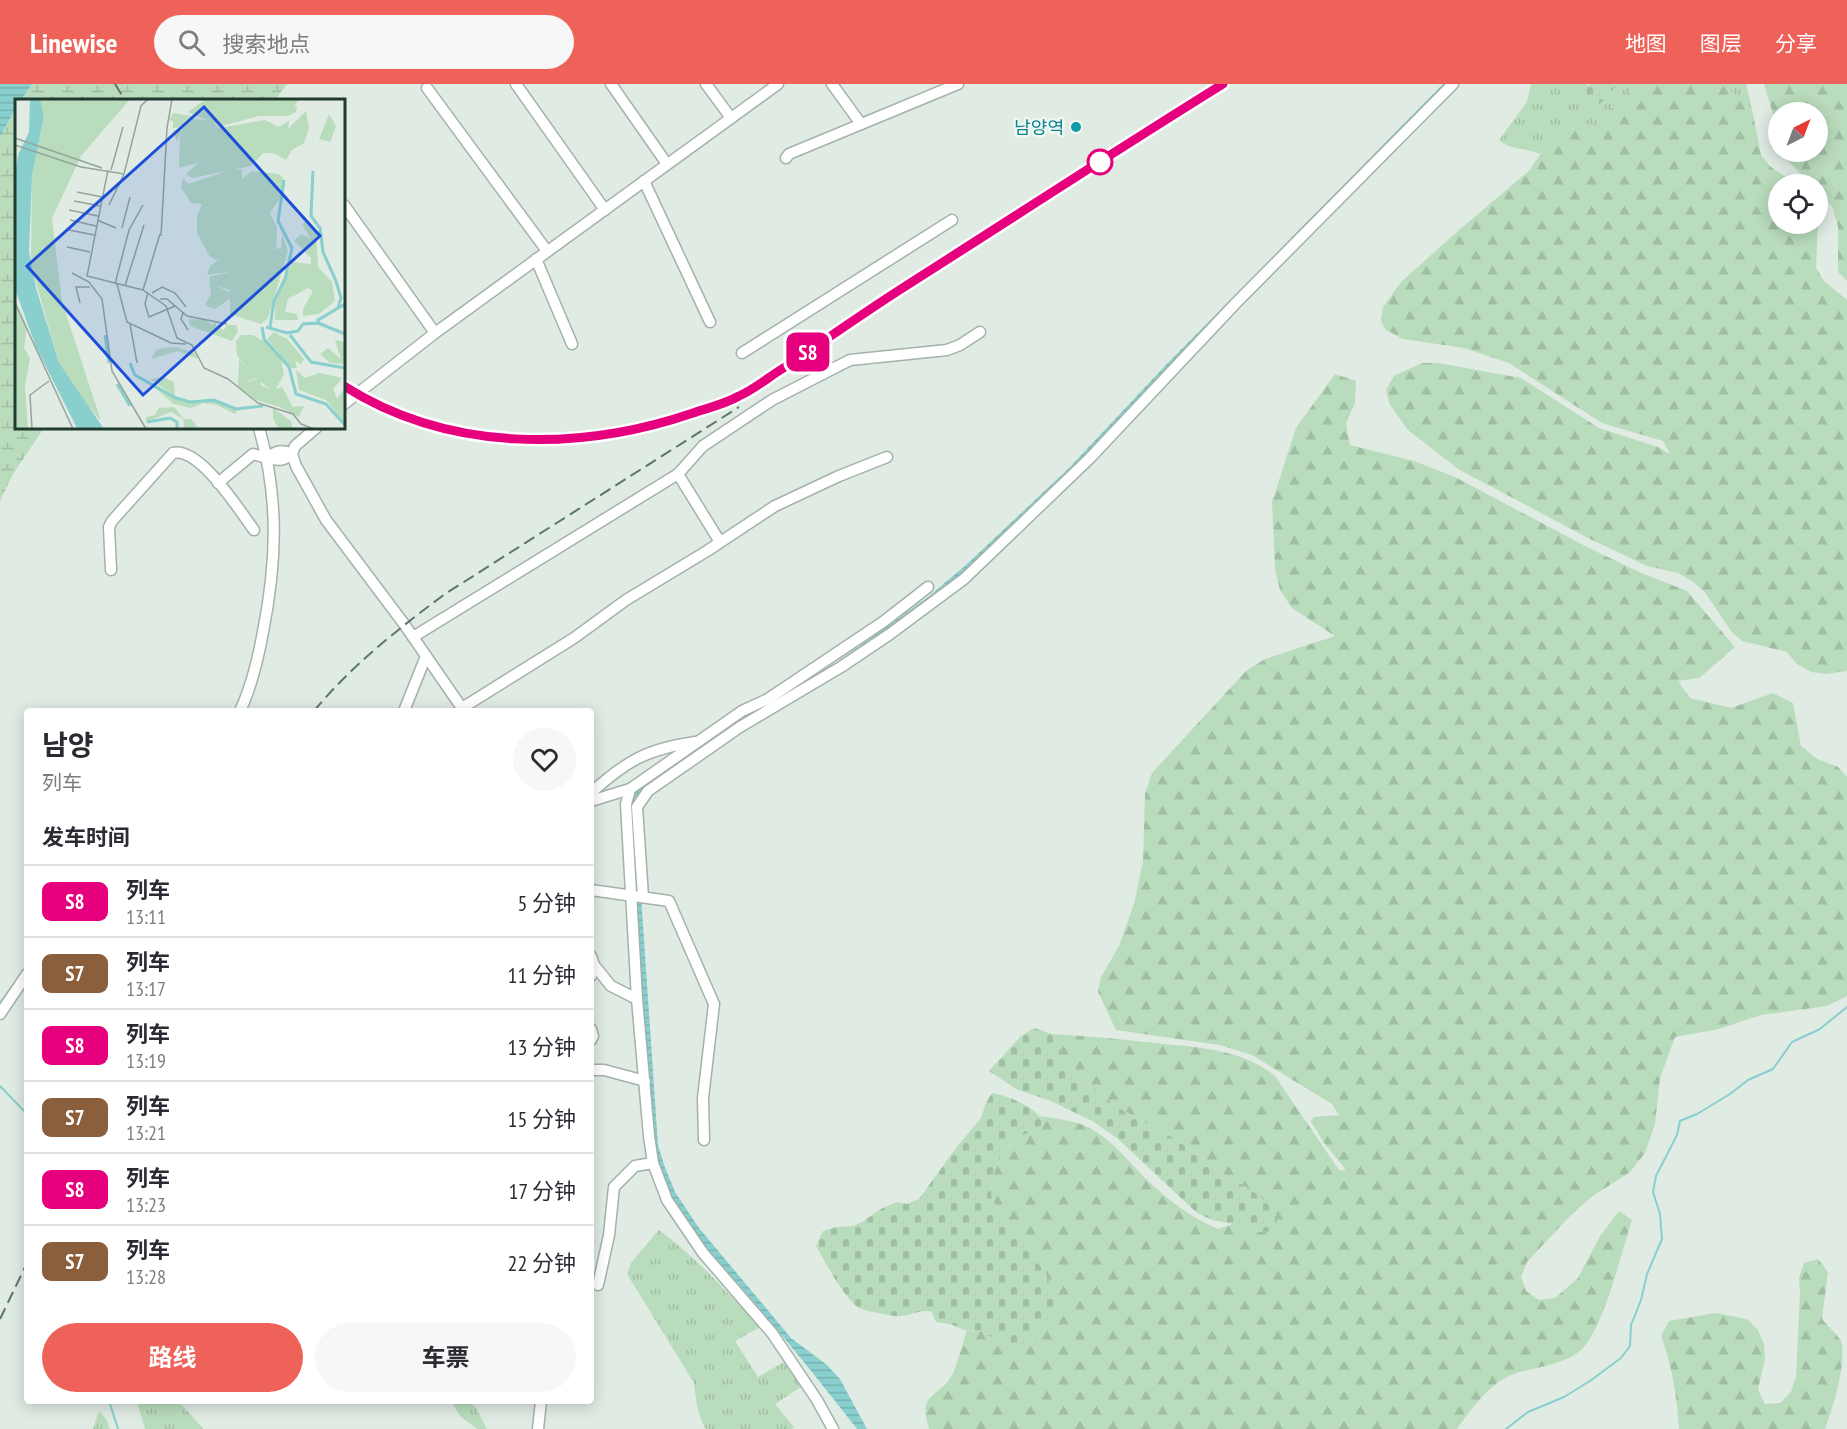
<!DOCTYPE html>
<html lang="zh">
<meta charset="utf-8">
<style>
:root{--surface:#fff;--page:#f7f7f7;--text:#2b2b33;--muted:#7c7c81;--line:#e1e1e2;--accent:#ef6259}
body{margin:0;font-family:"PT Sans Narrow","Noto Sans SC","Noto Sans KR",sans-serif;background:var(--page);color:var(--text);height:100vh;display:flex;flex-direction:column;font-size:22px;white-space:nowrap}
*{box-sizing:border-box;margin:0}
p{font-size:20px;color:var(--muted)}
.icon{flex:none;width:33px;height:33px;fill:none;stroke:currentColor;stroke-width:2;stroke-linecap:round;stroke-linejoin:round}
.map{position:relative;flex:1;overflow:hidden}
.sheet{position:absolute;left:24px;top:624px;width:570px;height:696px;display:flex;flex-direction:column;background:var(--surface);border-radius:6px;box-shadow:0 3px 15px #0003}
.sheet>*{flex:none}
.badge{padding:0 12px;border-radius:9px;font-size:21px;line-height:39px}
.needle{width:39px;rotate:42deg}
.buttons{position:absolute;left:1768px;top:18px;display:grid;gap:12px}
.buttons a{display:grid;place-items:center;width:60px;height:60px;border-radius:50%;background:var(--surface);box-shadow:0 3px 15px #0003;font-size:30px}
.map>.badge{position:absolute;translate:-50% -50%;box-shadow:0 0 0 3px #fff}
h2{padding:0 18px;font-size:22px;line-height:54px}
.round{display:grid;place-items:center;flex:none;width:63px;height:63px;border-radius:32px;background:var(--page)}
.headline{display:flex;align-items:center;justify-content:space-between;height:102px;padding:0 18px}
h1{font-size:28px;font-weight:700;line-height:45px}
.button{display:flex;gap:12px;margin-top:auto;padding:12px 18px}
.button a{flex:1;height:69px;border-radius:36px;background:var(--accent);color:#fff;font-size:24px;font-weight:700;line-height:69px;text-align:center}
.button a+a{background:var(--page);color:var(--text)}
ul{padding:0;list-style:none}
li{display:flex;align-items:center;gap:18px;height:72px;padding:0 18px;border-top:2px solid var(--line)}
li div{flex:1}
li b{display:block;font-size:22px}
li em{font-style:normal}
li .badge{min-width:66px;font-weight:700;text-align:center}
header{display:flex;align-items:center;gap:36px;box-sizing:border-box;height:84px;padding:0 30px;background:var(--accent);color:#fff}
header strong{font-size:28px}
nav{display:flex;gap:33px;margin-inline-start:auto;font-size:21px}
.search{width:420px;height:54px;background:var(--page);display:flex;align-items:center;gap:15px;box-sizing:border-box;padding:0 21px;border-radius:33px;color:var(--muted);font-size:22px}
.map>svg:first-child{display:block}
.grass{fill:url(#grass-tufts)}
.forest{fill:url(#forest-firs)}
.wetland{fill:url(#wetland-marsh)}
.cemetery{fill:url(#cemetery-stones)}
.water{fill:url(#water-rules)}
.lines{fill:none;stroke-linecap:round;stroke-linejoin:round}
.stream{stroke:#88cfcd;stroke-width:2}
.minor-casing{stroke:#a3b2aa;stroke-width:13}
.minor{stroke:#fff;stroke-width:10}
.rail{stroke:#5b766a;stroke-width:2;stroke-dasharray:12 6;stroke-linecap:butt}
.line-casing{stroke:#fff;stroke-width:14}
.line{stroke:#e6007e;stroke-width:9}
.culture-dot{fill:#0f9aa8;stroke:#f0f7f2;stroke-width:2}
.stop-dot{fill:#fff;stroke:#e6007e;stroke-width:3}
.labels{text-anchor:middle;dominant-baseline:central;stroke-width:5;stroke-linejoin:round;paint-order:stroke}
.culture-label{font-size:18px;fill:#0d838f;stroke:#f0f7f2;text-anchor:end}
.inset-river{fill:none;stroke:#88cfcd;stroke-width:3}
.inset-road{fill:none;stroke:#94a49c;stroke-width:1.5}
.view{fill:#1d4ed8;fill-opacity:0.15;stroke:#1d4ed8;stroke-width:3}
.inset-edge{fill:none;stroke:#213a2f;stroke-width:3}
</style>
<header>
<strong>Linewise</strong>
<div class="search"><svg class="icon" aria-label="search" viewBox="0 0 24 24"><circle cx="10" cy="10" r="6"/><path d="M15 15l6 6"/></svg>搜索地点</div>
<nav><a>地图</a><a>图层</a><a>分享</a></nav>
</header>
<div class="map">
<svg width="1847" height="1345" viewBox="0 0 1847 1345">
<defs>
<pattern id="grass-tufts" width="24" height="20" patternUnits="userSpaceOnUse" patternTransform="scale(1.5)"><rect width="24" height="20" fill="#b9dcbc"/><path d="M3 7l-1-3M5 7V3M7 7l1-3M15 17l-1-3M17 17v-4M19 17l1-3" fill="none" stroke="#9fbea2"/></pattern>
<pattern id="forest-firs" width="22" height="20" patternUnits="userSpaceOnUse" patternTransform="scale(1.5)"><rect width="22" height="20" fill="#b9dcbc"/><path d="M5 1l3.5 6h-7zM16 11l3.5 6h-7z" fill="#9fbea2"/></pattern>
<pattern id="wetland-marsh" width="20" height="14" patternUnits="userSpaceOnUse" patternTransform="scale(1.5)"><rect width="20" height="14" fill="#b9dcbc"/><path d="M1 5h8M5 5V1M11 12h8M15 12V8" fill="none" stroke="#9fbea2"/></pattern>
<pattern id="cemetery-stones" width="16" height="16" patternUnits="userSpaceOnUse" patternTransform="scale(1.5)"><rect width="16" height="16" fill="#b9dcbc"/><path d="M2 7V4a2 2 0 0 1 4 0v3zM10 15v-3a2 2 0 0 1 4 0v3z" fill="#9fbea2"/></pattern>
<pattern id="water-rules" width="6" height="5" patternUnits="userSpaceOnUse" patternTransform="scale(1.5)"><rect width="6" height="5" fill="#88cfcd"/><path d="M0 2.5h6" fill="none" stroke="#75b2b0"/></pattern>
</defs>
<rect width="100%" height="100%" fill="#e0ebe4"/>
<g class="grass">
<path d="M1531,0H1586L1588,2L1584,7L1617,1L1615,0H1638L1594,40L1555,48L1540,70C1525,63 1512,67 1499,56L1527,18Z"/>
<polygon points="1722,0 1746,0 1752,25"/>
<path d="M659,1146C697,1174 728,1209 760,1243L735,1257L758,1293L784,1278L801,1303L775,1320L794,1343L792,1345H706C697,1331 696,1315 694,1299L627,1190L631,1179Z"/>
<polygon points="137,1317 175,1317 182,1321 203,1345 145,1345"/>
<polygon points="451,1317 470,1317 476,1324 487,1345 477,1345 460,1332"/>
<polygon points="99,1327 107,1336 110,1345 93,1345"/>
</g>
<g class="forest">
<polygon points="1638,0 1722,0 1752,25 1761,71 1771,83 1796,100 1779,100 1779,140 1818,140 1816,184 1824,197 1847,216 1847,587 1826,590 1811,588 1797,580 1787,568 1742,557 1731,547 1704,507 1692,497 1678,489 1647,482 1590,455 1458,385 1408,346 1390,321 1386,306 1394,292 1422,279 1438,279 1521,294 1599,344 1658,363 1670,370 1663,357 1602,339 1509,279 1464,264 1403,255 1386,246 1381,237 1383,223 1401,198 1459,146 1529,87 1555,48 1594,40"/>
<polygon points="1764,0 1847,0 1847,197 1838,188 1838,143 1832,122 1818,108 1818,100 1811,100 1786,75 1784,68 1818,68 1818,28 1779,28 1779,50"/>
<path d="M1335,290L1356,297L1355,319L1346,339L1350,361L1414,377L1455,393L1587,463L1639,488L1687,507L1735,563L1699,594L1678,597L1690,614L1731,624L1773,609L1793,619L1801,662L1817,675L1838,683L1847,693V912L1827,922L1761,931L1719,945L1675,953L1660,994L1655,1040L1645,1069L1630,1088L1591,1113L1568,1134L1527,1178L1521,1193L1526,1207L1539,1216L1555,1214L1578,1194L1600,1152L1619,1127L1632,1136C1622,1166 1603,1248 1580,1267C1561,1283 1528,1283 1507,1293C1489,1301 1468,1329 1457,1345H929C918,1309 935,1316 951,1293C957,1284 962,1259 967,1247L979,1246L1006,1261L1026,1262L1047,1243L1056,1220L1000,1130L992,1115L990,1100L1001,1071L1016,1055L1042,1041L1040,1032C1056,1035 1075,1036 1090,1044C1112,1056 1128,1077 1145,1094C1167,1115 1190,1133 1218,1145L1233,1140L1256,1148L1245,1102L1229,1094L1175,1055L1115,1022L1067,980L1052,950C1087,952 1121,955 1155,959C1195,963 1243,965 1275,992L1339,1086L1345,1087L1344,1083L1324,1059L1311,1037L1314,1033L1339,1031L1332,1020L1252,971L1220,961L1116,946L1098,908L1101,893L1119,862L1134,820L1143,777L1145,710L1152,689L1246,587L1265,575L1335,552L1292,524L1280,506L1275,485L1272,418L1296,344Z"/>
<path d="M1818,1175L1828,1188L1822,1235C1828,1242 1836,1249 1841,1257C1847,1278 1833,1324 1825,1345H1679C1677,1311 1672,1283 1661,1251L1669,1237L1716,1229L1747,1235L1758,1246L1764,1260L1765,1275L1758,1305L1765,1320L1780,1319L1791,1308L1796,1293L1800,1210L1799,1194L1804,1179Z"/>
</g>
<g class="wetland">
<polygon points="32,0 287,0 275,16 21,16"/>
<polygon points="16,24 16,344 44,344 13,390 0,417 0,53"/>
</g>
<g class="cemetery">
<polygon points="1590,0 1615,0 1617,1 1599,21 1583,7"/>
<polygon points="1034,944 1052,950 1067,980 1115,1022 1175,1055 1229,1094 1245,1102 1262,1114 1278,1132 1275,1147 1256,1148 1233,1140 1212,1136 1197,1129 1118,1055 1094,1038 1051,1017 1016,1005 989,987 1021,952"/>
<path d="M992,1009C1004,1010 1032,1022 1039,1032C1040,1033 1042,1039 1042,1041L1016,1055L1001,1071L990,1100L992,1115L1000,1130L1015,1152L1046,1189L1056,1220L1047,1243L1026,1262L1006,1261L979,1246L967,1247L950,1240L936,1238L932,1228C920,1224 908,1234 895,1232C887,1231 866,1227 859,1224C844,1215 825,1177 816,1162L823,1147L837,1143L853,1142L862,1138L881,1125L897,1118L907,1120L919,1115L956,1064L981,1034L986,1019Z"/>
</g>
<g class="water">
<polygon points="0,0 32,0 21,16 16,16 16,24 0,53"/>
<path d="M1443,0H1448L1048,410L1007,446L968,485L941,509L890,546L644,707L637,753L658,1061L664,1081L675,1108L699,1144L791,1254L827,1281L840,1295L867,1345H857C825,1304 793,1264 759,1224C714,1170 668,1131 654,1058L637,835L631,715L639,703L677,676L837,578L928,513L966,481L1069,384L1164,283Z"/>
</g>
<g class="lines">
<g class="stream">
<polyline points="0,919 16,897"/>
<polyline points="0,1002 27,1030"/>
<polyline points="109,1317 118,1345"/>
<polyline points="1506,1345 1528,1328 1564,1313 1590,1297 1621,1274 1630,1262 1631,1241 1641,1216 1647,1190 1662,1155 1660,1130 1653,1108 1656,1092 1677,1051 1680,1037 1697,1030 1730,1010 1748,996 1773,985 1792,958 1820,945 1847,923"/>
</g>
<defs>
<g id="minor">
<polyline points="516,0 605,126"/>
<polyline points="611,0 667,80"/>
<polyline points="706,0 731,34"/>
<polyline points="832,0 861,40"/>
<polyline points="427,4 547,167"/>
<polyline points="786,74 789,70 958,0"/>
<polyline points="644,97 710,238"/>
<polyline points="344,121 435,249"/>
<polyline points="536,175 572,260"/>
<polyline points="742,269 952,136"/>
<polyline points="344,320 435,249 778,0"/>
<polyline points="316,344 295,362 292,370 296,382 326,436 404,540 464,627"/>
<polyline points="678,390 720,458"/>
<path d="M218,399L253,370L267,374C276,367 282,365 292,370C283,377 278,377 267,374"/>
<path d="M111,486L109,443L112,437L173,369C200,363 239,426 254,446"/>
<polyline points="413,553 678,390 703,362 772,316 850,276 947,266 960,261 980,248"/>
<polyline points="462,624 574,554 626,516 707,467 775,422 839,392 887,373"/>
<path d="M240,627C252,602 258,575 263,548C277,477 279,413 259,344"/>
<polyline points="404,627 426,572"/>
<polyline points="630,705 626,720 637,915"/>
<path d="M591,709C626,677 647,665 695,658"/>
<polyline points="591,717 630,705 742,627 768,615 883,538 928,503"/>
<polyline points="591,806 669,817 714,920 703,1014 704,1056"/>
<polyline points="643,813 637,723 648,707 740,643 841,583 890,550 964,495 1090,374 1235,220 1453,0"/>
<polyline points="591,872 594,881 591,892"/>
<polyline points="594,881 611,902 637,915 649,1052 653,1079 667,1116 703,1169 772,1249 817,1316 833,1345"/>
<polyline points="0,930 27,890"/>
<polyline points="591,945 593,952 591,956"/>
<polyline points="591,986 604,986 645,997"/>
<polyline points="598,1201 609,1151 614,1103 635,1082 653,1079"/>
<polyline points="538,1345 541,1317"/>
</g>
</defs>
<use href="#minor" class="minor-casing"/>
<use href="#minor" class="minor"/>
<g class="rail">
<polyline points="115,0 125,16"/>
<path d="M344,302C446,368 575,368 688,331C705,325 724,320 739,312C754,305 768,294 781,285C821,259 861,231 901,206C1008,137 1115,68 1223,0"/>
<path d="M314,627C351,582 398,545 445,510L739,323"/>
<polyline points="0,1235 27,1179"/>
</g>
</g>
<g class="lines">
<defs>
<path id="line" d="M344,302C448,368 579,368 693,329C708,324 725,320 739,312C755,305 770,292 785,283C824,257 862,230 901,205C1008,137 1115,67 1223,0"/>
</defs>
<use href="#line" class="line-casing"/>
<use href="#line" class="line"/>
</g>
<circle class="culture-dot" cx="1076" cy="43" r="6"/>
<circle class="stop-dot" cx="1100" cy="78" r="12"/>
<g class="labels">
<g class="culture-label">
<text x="1064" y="43">남양역</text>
</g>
</g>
<g transform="translate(15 15)">
<rect width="330" height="330" fill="#e0ebe4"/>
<path d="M36,0H63L40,32L35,15ZM158,14L182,18L172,19L162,43L158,31H165V28L158,29V22L154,21ZM174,220L192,221L196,226L201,223V227L209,231L212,226H221L223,232L217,242L175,227ZM160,248L181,254L182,260L163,252L136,260L142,250ZM148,278L159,283L160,297L135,280ZM136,286L160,300L175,303L199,302L222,311L220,315L202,306L188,304L176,309L159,305Z" fill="#b9dcbc"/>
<path d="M192,0H285L279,7L282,8L281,13L273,17H244L207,27L172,13ZM291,12L294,29L289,44L277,51L271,61L258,54H248L236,67L177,79L171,75L183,64L164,69L165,38L172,19L197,22L204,29L250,21L263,28L274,22L273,30ZM314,15L321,27L315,43L304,40ZM218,70L227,71V80L237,72L264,75L268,79V95L255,114L262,128L261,150L266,149L267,135L273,152L253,219L246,225L215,215V191L202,187L201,176L232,169L229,165L195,167L207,158L201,161L195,158L182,134V116L187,105L176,104L166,88L168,79L173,85ZM290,123L301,134L303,168L317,183L320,202L304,215L288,217V210L298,192L293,189L273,200L270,213L282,215L283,221H260V204L277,163L296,165V159L279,142L286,135L296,140L287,125ZM0,200L12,228L9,249L15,259L10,287L13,330H0ZM259,233L272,240L289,260L286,265L280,262L282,269H276L252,240ZM226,236H238L255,246L266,261L269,275L261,290L267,288L278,308L289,307L284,318L265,308L256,291L241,279L231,283L236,274L230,272L237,268H231L222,256L221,242ZM320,241L330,243V265L315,264L305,255L313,249L326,260ZM281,271L290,279L304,274L327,279L318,290L322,300L330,289V324L311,301L284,291ZM159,308L169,320H176L184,330H170L168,320L156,313L131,323V318L140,316L144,309Z" fill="#b9dcbc"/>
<path d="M25,0H36L40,31L63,0H115L66,57L37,119L47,203L86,322L61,293L44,264L16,166L17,77L29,17Z" fill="#b9dcbc"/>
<path d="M229,165L233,167L226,171L192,176L195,167ZM201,176L202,187L220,196L200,210L190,206L196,195L194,178ZM224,260L231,268H238L230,272L240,276L232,283L245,279L246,286L256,291L265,308L241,301L223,287ZM258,309L276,322L278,330H264L258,320Z" fill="#b9dcbc"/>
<path d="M15,0H25L29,17L17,77L14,152L21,189L44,264L89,330L62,329L21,248L0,190V78L3,56L14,33Z" fill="#88cfcd"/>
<path class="inset-river" d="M298,72L296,117L305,129L308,153L321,182L326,199L323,208M303,224L330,235M247,228L249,240L274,268L281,295L311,305L330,326M251,228L272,234L283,232L288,225L304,224L303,221L330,205M255,228L259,202L270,180L277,149L263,122L269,81M90,236L94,264M275,236L296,263L330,269M115,264L120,276L161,299L175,303L199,301L221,310L248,307M102,285L115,307M132,323L155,319L162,323V330"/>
<path class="inset-road" d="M0,39L87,69M0,46L66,68L109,75L126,7L133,0M93,71L72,177L128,191L145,135M96,71L108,28M62,93L87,98M59,102L85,107M94,106L109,75M54,111L83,117M55,121L81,127M82,121L101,129M107,129L115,98M54,131L79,136M146,137L152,29L157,0M52,148L75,153M57,174L74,183L87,200L97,272L131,330M100,185L114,131L128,106M102,185L112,223L156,244L171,245M110,187L129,126M128,191L151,207L162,239L177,246L189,269L213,280L243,304L278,315L286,325L299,330M133,193L130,205L134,218L160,207M137,194L147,188L160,194L171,208M145,200H152L172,217L212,225M0,204L58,330M65,204L61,188H75M168,214L166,220L173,231M115,225L122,264M17,330L15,296L34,282"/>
<path class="view" d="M189,8L305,137L128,296L12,167Z"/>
<rect width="330" height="330" class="inset-edge"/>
</g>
</svg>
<div class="buttons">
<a><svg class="needle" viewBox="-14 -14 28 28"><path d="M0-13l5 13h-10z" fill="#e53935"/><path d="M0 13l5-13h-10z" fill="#7c7c81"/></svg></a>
<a><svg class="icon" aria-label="locate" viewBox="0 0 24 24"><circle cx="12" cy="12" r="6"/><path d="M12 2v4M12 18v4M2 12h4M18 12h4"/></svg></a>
</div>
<b class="badge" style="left:808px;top:268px;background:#e6007e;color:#fff">S8</b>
<section class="sheet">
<div class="headline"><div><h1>남양</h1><p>列车</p></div><a class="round"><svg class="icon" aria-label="heart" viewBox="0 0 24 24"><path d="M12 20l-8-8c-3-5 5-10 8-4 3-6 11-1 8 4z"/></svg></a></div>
<h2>发车时间</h2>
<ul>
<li><span class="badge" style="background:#e6007e;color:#fff">S8</span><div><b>列车</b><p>13:11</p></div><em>5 分钟</em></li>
<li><span class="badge" style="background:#8b5e3c;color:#fff">S7</span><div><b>列车</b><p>13:17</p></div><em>11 分钟</em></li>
<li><span class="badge" style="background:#e6007e;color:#fff">S8</span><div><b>列车</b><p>13:19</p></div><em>13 分钟</em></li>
<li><span class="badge" style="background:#8b5e3c;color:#fff">S7</span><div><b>列车</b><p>13:21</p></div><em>15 分钟</em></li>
<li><span class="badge" style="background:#e6007e;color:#fff">S8</span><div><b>列车</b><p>13:23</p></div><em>17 分钟</em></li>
<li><span class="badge" style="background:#8b5e3c;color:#fff">S7</span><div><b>列车</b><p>13:28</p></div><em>22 分钟</em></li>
</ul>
<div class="button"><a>路线</a><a>车票</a></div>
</section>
</div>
